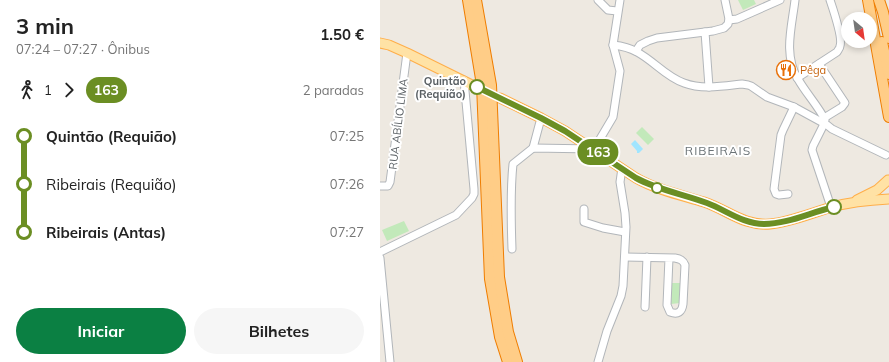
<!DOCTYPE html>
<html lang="pt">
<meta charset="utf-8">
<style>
:root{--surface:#fff;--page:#f6f6f6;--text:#222;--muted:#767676;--accent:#0b8043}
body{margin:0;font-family:Mulish,sans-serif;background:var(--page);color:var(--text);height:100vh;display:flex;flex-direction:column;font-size:15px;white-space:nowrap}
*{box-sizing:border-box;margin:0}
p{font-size:13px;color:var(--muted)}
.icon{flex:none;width:22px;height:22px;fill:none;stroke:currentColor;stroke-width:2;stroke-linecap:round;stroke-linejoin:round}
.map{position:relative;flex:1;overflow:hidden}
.details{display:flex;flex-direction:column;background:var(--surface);width:380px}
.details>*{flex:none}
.badge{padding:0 8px;border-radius:13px;font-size:14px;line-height:26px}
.needle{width:26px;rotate:151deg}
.buttons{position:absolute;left:461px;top:12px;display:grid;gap:8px}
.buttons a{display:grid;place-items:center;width:36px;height:36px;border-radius:50%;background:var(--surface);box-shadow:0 2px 6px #0003;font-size:20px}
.map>.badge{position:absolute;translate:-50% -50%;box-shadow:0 0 0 2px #fff}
.legs{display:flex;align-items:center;gap:6px;height:44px;padding:0 16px;font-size:13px}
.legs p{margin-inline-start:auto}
.head{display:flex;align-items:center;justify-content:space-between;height:68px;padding:0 16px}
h1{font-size:22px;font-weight:700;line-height:30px}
.cta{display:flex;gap:8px;margin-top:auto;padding:8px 16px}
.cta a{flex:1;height:46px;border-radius:24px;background:var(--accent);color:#fff;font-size:16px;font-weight:700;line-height:46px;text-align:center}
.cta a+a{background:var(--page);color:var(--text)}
ul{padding:0 16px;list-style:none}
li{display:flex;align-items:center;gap:14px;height:48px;font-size:15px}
li i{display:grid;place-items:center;width:6px;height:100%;margin:0 5px;background:currentColor}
li i::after{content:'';width:10px;height:10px;margin:-5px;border:3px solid;border-radius:50%;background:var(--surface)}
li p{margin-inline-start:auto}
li:first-child i{background:linear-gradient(#0000 50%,currentColor 0)}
li:last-child i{background:linear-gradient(currentColor 50%,#0000 0)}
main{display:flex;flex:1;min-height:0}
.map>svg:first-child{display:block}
.green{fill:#c2e9ba}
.water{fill:#a0e5ff}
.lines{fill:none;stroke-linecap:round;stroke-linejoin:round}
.minor-casing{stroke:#b2b6ba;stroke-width:9}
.major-casing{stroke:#ffae49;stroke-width:11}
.highway-casing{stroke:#ef7d00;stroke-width:12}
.minor{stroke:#fff;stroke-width:7}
.major{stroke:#ffe2a5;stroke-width:9}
.highway{stroke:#ffcd87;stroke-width:10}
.line-1-casing{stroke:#fff;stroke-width:9}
.line-1{stroke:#6b8e23;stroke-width:6}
.stop-1-dot{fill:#fff;stroke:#6b8e23;stroke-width:2}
.labels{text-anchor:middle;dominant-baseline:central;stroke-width:4;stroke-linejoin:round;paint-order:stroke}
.food-label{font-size:11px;fill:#c56008;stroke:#fff;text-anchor:start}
.stop-label{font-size:11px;font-weight:bold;fill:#595f63;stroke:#fff;text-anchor:end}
.street-label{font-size:11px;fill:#595f63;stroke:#fff}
.neighbourhood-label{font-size:12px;letter-spacing:1px;fill:#6a7276;stroke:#fff}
</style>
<main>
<section class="details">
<div class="head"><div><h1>3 min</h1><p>07:24 – 07:27 · Ônibus</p></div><b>1.50 €</b></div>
<div class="legs"><svg class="icon" aria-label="walk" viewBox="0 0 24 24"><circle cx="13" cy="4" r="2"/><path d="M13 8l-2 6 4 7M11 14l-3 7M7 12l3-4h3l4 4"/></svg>1<svg class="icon" aria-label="forward" viewBox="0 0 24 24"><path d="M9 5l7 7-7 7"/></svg><b class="badge" style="background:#6b8e23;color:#fff">163</b><p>2 paradas</p></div>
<ul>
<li><i style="color:#6b8e23"></i><b>Quintão (Requião)</b><p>07:25</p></li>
<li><i style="color:#6b8e23"></i><span>Ribeirais (Requião)</span><p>07:26</p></li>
<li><i style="color:#6b8e23"></i><b>Ribeirais (Antas)</b><p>07:27</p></li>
</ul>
<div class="cta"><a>Iniciar</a><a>Bilhetes</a></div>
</section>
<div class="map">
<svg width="509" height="362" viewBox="0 0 509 362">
<rect width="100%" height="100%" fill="#eee9e1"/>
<g class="green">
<polygon points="358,0 374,0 376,4 363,10"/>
<polygon points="262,127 274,139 268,145 256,133"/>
<polygon points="24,221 29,231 7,241 2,230"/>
<polygon points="292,283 301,283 300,303 291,304"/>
</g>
<polygon class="water" points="255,140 263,149 259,153 257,153 257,151 251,144"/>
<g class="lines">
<defs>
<g id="minor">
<polyline points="218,0 228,10 237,11"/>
<path d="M415,0C412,26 403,55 418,79C425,92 439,107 445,120L444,124L433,146L432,150L451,207"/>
<polyline points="349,20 357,19 400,0"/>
<polyline points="325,32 329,87"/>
<path d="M233,45C242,46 250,48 257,52C274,61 286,77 304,83C322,90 344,86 362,84L368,85L371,86L387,97L414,107L447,125L452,129L506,155"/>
<polyline points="256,51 260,45 268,41 277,38 333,31 344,28 348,24 349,19 345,0"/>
<polyline points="439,64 465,103 462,107 444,118"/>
<path d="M417,78L457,52C458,50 460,48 460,46C463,38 453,9 450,0"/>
<polyline points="153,148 161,118"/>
<polyline points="0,186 8,186 10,182 27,53"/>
<polyline points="408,194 399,195 396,194 394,189 401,135 403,130 414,107"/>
<polyline points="204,209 204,222 223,228 245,232"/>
<path d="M132,249C131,221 130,193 133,164L153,148L214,149L233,117L240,71L233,45L240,0"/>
<polyline points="0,252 76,215 92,198 94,194 94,189 84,80"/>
<path d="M245,257L295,258C300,259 303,260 305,265L303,304C302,312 298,315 290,312L287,305L289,258"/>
<polyline points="0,258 10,362"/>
<polyline points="265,307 267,257"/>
<polyline points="218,362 227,331 241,296 243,286 246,227 245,213 240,182 242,168"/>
</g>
<g id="major">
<polyline points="0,43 9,45 27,53 98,88"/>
<path d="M120,98L161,118L185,131L256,178C277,190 301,195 324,202C348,210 363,226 390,224C411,222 431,213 452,207C470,202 490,200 509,199"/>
<polyline points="477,200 497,190 508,180"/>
</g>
<g id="highway">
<polyline points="88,0 102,85 110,279 120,337 128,362"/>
<polyline points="96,0 111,85 119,277 128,332 137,362"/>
<polyline points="488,0 509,117"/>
<polyline points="499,0 503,12 509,38"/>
<polyline points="502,42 509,74"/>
</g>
</defs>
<use href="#minor" class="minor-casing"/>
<use href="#major" class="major-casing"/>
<use href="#highway" class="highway-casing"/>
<use href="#minor" class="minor"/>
<use href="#major" class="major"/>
<use href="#highway" class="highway"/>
</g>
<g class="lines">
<defs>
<path id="line-1" d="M97,87L161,118L185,131L256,178C278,190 303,194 327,203C346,210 363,224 384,224C408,224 431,212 454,207"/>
</defs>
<use href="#line-1" class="line-1-casing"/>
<use href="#line-1" class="line-1"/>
</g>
<defs>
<symbol id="restaurant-ring" viewBox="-11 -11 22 22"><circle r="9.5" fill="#fff" stroke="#e8710a" stroke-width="1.5"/><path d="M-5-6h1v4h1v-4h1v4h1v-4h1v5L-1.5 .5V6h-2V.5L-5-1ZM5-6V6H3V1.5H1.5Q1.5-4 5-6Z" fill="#e8710a"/></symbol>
</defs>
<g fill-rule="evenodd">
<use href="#restaurant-ring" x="395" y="59" width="22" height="22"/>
</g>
<g class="stop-1-dot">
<circle cx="97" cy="87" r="7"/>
<circle cx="277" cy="188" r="5"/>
<circle cx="454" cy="207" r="7"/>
</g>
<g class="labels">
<g class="food-label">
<text x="420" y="70">Pêga</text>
</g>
<g class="stop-label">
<text x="86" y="81">Quintão<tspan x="86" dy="13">(Requião)</tspan></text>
</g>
<g class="street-label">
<text transform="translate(18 124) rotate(-83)">RUA ABÍLIO LIMA</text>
</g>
<g class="neighbourhood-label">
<text x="338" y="150">RIBEIRAIS</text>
</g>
</g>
</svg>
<div class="buttons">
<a><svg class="needle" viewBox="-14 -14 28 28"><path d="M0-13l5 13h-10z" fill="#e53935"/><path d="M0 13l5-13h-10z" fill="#767676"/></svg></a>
</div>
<b class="badge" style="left:218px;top:152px;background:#6b8e23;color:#fff">163</b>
</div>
</main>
